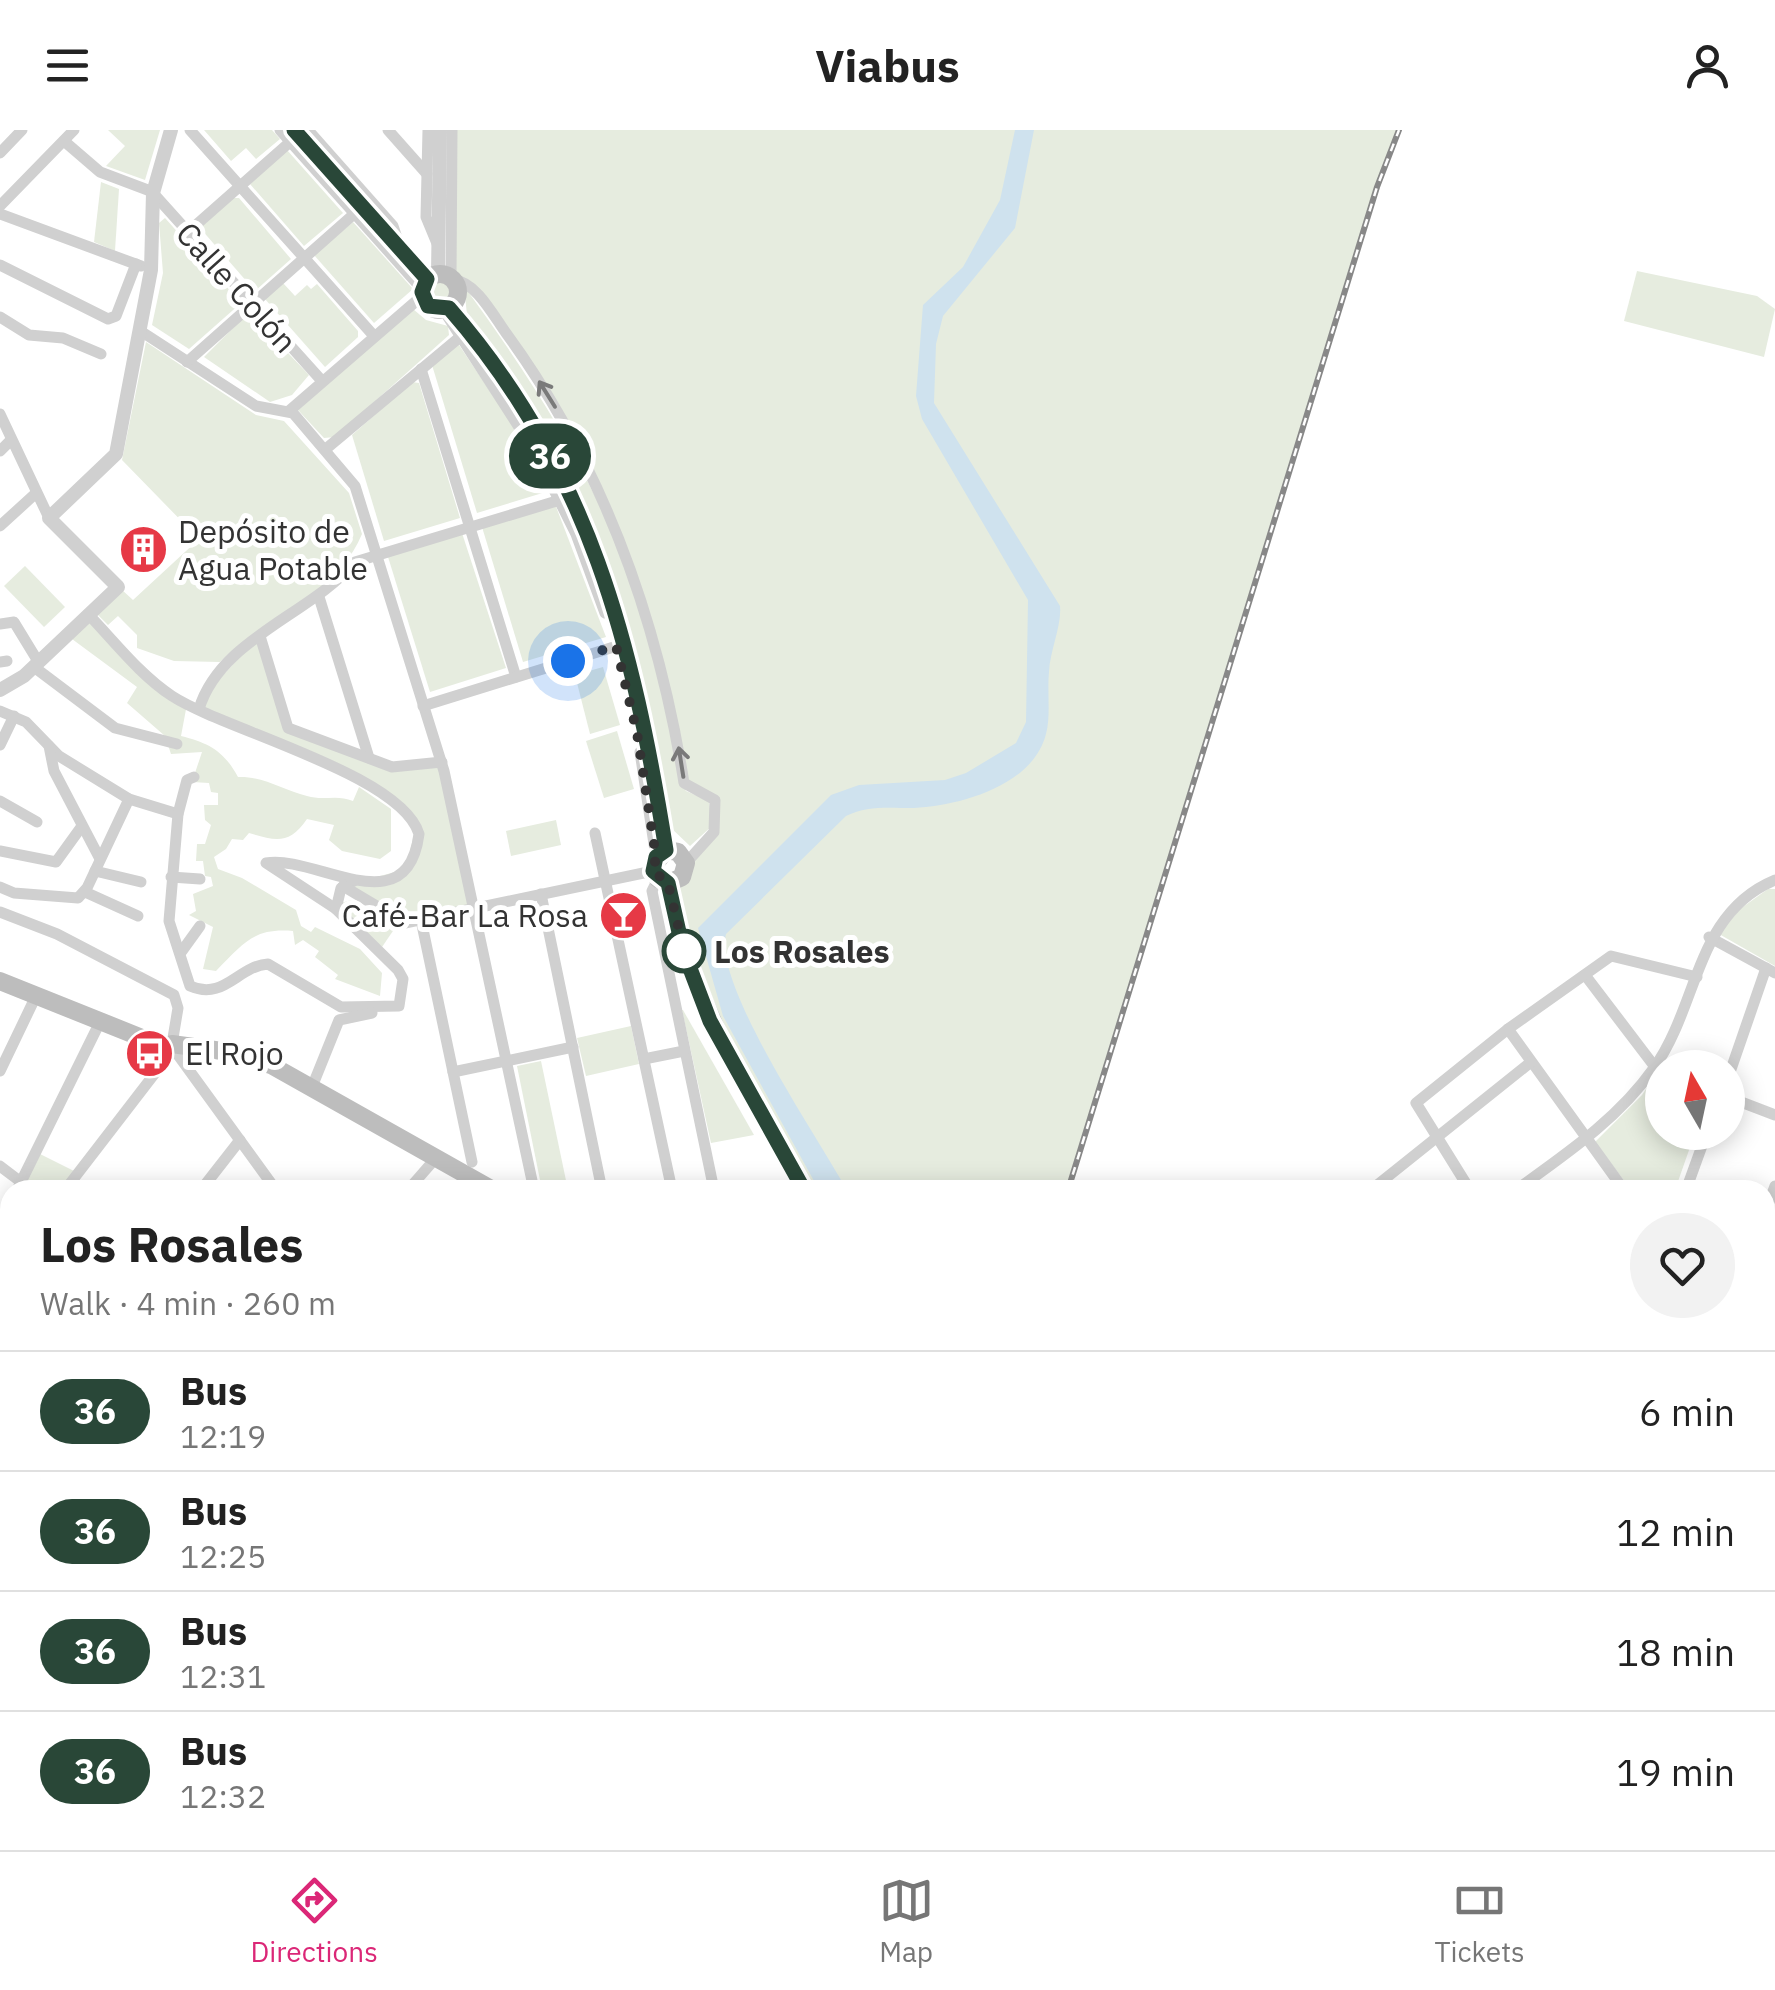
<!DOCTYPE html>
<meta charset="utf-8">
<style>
:root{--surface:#fff;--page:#f2f2f2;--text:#222;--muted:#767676;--line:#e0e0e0;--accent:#db2777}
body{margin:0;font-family:"IBM Plex Sans",sans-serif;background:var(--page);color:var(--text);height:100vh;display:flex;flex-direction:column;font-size:38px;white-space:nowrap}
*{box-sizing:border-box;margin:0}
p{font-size:32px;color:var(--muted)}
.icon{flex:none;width:55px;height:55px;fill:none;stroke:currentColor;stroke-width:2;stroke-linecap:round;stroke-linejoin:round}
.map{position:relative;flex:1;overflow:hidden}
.panel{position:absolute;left:0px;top:1050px;width:1775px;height:670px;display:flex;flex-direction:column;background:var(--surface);border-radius:30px 30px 0 0;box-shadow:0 5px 25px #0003}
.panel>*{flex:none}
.badge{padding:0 20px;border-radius:32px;font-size:35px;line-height:65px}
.needle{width:65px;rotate:351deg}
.controls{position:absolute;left:1645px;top:920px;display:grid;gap:20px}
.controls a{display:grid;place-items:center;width:100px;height:100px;border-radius:50%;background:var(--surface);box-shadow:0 5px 25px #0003;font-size:50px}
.you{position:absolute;width:50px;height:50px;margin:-25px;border:8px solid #fff;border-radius:50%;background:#1a73e8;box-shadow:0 0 0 15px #1a73e833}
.map>.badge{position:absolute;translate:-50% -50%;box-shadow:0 0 0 5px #fff}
.round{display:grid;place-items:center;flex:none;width:105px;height:105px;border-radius:52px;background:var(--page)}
.summary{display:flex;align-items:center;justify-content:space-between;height:170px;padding:0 40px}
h1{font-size:48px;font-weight:800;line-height:75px}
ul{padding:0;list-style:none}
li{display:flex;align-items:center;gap:30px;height:120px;padding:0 40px;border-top:2px solid var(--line)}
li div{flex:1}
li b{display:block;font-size:38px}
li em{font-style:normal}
li .badge{min-width:110px;font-weight:700;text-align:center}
header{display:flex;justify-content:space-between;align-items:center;height:130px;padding:0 40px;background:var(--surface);font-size:45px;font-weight:800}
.dock{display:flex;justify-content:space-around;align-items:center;height:140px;border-top:2px solid var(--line);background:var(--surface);font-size:28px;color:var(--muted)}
.dock a{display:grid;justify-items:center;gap:5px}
.dock .current{color:var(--accent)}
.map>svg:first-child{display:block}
.green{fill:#e6ecdf}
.water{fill:#cfe2ee}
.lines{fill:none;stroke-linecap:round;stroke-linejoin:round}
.stream{stroke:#cfe2ee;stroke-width:2.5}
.canal{stroke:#cfe2ee;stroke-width:10}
.minor{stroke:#d0d0d0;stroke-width:11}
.tertiary{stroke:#d0d0d0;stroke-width:14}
.secondary{stroke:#bdbdbd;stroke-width:18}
.rail-casing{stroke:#888;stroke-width:6}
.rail{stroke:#fff;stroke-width:2.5;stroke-dasharray:8;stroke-linecap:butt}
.oneway{stroke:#7a7a7a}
.line-casing{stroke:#fff;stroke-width:22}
.line{stroke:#294738;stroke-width:15}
.walk{stroke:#333;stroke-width:10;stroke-dasharray:0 18}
.stop-dot{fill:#fff;stroke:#294738;stroke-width:5}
.labels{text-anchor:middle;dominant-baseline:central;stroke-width:10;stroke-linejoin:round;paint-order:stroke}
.street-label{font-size:32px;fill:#333;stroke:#fff}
.poi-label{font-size:32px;fill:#333;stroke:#fff;text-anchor:start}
.stop-label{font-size:32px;font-weight:bold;fill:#333;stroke:#fff;text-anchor:start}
</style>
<header><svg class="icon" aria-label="menu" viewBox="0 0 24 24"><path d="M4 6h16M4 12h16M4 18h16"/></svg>Viabus<svg class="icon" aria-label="person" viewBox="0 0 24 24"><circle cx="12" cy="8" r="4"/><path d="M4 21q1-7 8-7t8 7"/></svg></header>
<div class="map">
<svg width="1775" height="1720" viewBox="0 0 1775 1720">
<rect width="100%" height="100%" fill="#fff"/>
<g class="green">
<polygon points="108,0 160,0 145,50 106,36 125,16"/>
<polygon points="204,0 272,0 280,9 256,29 246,18 231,31"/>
<path d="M452,0H1399L1336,188L1070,1060H807L719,910L669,753L714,701L715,670L688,658L635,449L560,287L467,153H454L455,169L442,178C428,178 424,170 424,157L446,146Z"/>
<polygon points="287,20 343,83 304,116 250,54"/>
<polygon points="101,52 119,59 115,121 94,112"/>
<polygon points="233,68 239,68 291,129 255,161 200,98"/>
<polygon points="165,88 241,173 189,219 152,195 163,143 159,93"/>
<polygon points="353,92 413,159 374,193 314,125"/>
<polygon points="1637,141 1757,166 1775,179 1764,227 1624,191"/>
<polygon points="283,153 295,166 307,155 311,159 317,154 358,201 358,207 325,237 265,169"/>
<path d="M464,156C551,276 611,373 653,518C665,561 671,608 680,652L686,661L709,671L712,696L690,716L670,697L641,539L599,413L467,185Z"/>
<polygon points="413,179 426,190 448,196 449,205 335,307 324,308 298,280"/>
<polygon points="249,182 309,245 292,265 270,272 204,227"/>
<path d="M146,212L256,285L284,291L349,363L362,404C336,467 264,487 220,532L174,531L137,518V505L118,486L108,495L97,484L121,459L133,470L199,409L122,330Z"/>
<polygon points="454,215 459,215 512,294 549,361 477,383 432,235"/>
<polygon points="412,252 419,253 460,388 384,411 352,305"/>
<polygon points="555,374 606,507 523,532 482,397"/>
<polygon points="462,403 506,538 430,562 388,427"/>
<polygon points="25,436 65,477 44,497 4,456"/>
<path d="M92,488L158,556L187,574L181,606C209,613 224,621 238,647C263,646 283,660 307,666C324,671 337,664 353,671L359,657L391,679V721L380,729L342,721L329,710L334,695L307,689C289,715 276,711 249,703L243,710L232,709L226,719L214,727L218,739L242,748L296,780L301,796L311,802L315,797L360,819L382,843L380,866L335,849L338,845L315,827L319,821L303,810L295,815L293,801C255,798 245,811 216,841L203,839L213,797L189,785L196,781L193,764L213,756L211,747L205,746L203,731H196L197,714H205L211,695L205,690L204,675H218V663L211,662L209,653L192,652L202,622L171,624L165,606L127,573L137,557L72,509Z"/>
<polygon points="260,506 286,597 392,637 442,632 475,779 405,793 343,756 406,739 416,695 350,644 199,579 203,566"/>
<polygon points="603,537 620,595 590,604 575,545"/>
<polygon points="617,601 634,659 604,668 586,611"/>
<polygon points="556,690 561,715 511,726 506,701"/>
<polygon points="1768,759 1775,759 1775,836 1719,804 1740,779"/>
<polygon points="351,770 397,795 382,817 343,782 341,773"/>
<polygon points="682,880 683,880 754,1005 711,1013"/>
<polygon points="631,896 639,934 586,946 577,908"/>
<polygon points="541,931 568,1060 542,1060 517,936"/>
<polygon points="1656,944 1662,947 1662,1002 1695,1003 1675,1060 1631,1060 1595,1012 1642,965"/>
<polygon points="36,1022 78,1043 65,1060 20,1056"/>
</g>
<path class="water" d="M1015,0H1034L1015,98L943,186L936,214L934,273L1060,476C1062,495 1050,520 1049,542C1047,562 1051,585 1046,604C1033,656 959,676 914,678C889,678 868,675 846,686L726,804C713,853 814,1002 841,1050L840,1060H819L723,886L698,798L831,665L859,655L945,650L966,643L1016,613L1026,592L1028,470L922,289L916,266L923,175L963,137L1000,70Z"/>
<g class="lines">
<polyline class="stream" points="611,1718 630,1710"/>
<polyline class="canal" points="895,1720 897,1710"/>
<g class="minor">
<polyline points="190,0 374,206"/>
<polyline points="280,0 422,159"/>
<polyline points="308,0 393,96 398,111"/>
<polyline points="388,0 427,44"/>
<polyline points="428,0 426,87 438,116"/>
<polyline points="64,11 100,42 153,62"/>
<polyline points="0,23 22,0"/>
<polyline points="153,63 322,251"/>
<polyline points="0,76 74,0"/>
<polyline points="0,84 141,136"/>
<polyline points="188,102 290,12"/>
<polyline points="0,135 108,189 116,186 136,134"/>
<polyline points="451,147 452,0"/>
<path d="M454,150C476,152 493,185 506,203C604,337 658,490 684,653L715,670L714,702L686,733"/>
<polyline points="0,187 29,205 63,208 101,224"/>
<polyline points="448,187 535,322 576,404 605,483"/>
<polyline points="139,200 256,276 293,283 355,356 444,641 534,1060"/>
<polyline points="187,232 354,84"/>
<polyline points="421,239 516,547"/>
<polyline points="289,281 422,166"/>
<polyline points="0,284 49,388"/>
<polyline points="327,318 460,207"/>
<polyline points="0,321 11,310"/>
<polyline points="0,396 35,364"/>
<polyline points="319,467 369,628"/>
<path d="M88,484C114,511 140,545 172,566C224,600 401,644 419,704C407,797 315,724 266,733L336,779"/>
<polyline points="0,494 14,492 39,533"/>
<polyline points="260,506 288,598 392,637 442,632"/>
<polyline points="0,532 7,531"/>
<polyline points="34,537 115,598 177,614"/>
<polyline points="423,576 617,516"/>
<path d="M199,579C220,509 311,484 355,432L560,370"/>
<polyline points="0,581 26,592 59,626 129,669 178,684"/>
<polyline points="0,615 14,586"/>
<polyline points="49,616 54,641 100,729"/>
<polyline points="640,622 656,727"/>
<path d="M194,647L187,650L178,684L169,791L190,856C224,871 238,836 268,834L341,877L399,876L403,849L398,840L336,779L341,758L354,751"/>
<polyline points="0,671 37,692"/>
<polyline points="595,703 672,1060"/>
<polyline points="0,721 56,732 82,696"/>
<polyline points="95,741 141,752"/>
<polyline points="171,747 200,749"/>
<polyline points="658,749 652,761 714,1060"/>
<polyline points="343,756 405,793 653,741"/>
<polyline points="0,757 14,763 78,768 87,758 129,669"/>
<polyline points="85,762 138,786"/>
<polyline points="541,764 602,1060"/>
<polyline points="0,782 57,804 174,865 178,878 172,914"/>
<polyline points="421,790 472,1032"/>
<polyline points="1709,807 1775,843"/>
<polyline points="182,821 200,796"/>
<polyline points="1585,845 1655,937 1662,940"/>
<polyline points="1508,899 1624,1060"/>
<polyline points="178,925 276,1060"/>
<polyline points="644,929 684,921"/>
<polyline points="0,941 36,866"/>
<polyline points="453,942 573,917"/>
<polyline points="1728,948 1766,838"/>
<polyline points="312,957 339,890 372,883"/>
<polyline points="1728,967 1775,985"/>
<polyline points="0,1036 21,1052"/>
<polyline points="17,1060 99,894"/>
<polyline points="65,1060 169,925"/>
<polyline points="201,1060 240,1010"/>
<polyline points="408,1060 435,1029"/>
<polyline points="1371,1060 1531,932"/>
<polyline points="1470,1060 1416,973 1508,899 1611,826 1697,847"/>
<path d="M1516,1060C1566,1024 1618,989 1654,938C1699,875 1695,783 1775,750"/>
<polyline points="1686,1060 1707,1002"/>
<polyline points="1765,1083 1775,1056"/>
<polyline points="0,1095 10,1075"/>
<polyline points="1765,1098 1775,1102"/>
<polyline points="0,1158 10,1163"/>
<polyline points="0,1240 10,1244"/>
<polyline points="1765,1319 1775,1320"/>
<polyline points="0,1411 10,1411"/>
<polyline points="1765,1527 1775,1475"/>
<polyline points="594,1710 601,1720"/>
<polyline points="1064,1710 1067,1720"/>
<polyline points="1543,1710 1548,1720"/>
<polyline points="105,1720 105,1710"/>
<polyline points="1732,1720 1734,1710"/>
</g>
<g class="tertiary">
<polyline points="438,144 440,0"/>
<polyline points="0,560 24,546 118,457 49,388 116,324 151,140 153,63 171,0"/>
</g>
<g class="secondary">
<polyline points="294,0 427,149"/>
<circle cx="440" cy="162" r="18"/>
<path d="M449,177C590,339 633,515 666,720"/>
<polyline points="666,720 678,722 686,733 682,747 669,753"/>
<polyline points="666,720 653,736 658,749 669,753"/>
<path d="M669,753C689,868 747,961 805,1060"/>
<polyline points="0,851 167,918 172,914 222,921 271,935 493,1060"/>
<polyline points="1765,1228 1775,1233"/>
</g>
<defs>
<g id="rail">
<polyline points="1068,1060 1377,57 1399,0"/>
<polyline points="982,1710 982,1720"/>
</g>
</defs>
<use href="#rail" class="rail-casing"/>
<use href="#rail" class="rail"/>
</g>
<defs><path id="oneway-shaft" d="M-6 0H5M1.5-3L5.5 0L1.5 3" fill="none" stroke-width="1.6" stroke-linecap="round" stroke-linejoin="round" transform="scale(2.5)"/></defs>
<g class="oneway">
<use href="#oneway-shaft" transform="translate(547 264) rotate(-122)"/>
<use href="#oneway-shaft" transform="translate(681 632) rotate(-99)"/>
</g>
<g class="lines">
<defs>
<path id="line" d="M294,0L427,149L422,162L428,176L449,178C590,339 633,515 666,720L656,727L653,741L668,753L683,820L710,891L804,1060"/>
</defs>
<use href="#line" class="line-casing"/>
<use href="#line" class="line"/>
<polyline class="walk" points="568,531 616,516 637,603 656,727 653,741 668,753 684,821"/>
</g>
<defs>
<symbol id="building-disc" viewBox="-11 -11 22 22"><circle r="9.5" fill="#e63946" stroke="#fff"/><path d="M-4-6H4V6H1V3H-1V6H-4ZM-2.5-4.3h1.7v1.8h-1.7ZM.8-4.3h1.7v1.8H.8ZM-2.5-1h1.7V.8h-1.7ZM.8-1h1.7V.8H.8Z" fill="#fff"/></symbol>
<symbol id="bar-disc" viewBox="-11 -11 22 22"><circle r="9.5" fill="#e63946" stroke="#fff"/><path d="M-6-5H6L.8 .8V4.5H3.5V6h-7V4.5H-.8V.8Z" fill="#fff"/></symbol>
<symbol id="bus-disc" viewBox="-11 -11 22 22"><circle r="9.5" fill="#e63946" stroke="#fff"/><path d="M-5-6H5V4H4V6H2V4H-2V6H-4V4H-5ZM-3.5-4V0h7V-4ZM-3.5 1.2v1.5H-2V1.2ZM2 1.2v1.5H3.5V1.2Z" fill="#fff"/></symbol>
</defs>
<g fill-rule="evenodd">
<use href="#building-disc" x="116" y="392" width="55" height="55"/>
<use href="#bar-disc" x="596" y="758" width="55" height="55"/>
<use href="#bus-disc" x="122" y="896" width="55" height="55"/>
</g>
<circle class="stop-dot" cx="684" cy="821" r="20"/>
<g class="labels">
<g class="street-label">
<text transform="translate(237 157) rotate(48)">Calle Colón</text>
</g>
<g class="poi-label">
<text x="178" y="401">Depósito de<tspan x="178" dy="37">Agua Potable</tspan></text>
<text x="588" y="785" text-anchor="end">Café-Bar La Rosa</text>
<text x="185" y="923">El Rojo</text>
</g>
<g class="stop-label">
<text x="714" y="821">Los Rosales</text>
</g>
</g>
</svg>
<div class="controls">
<a><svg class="needle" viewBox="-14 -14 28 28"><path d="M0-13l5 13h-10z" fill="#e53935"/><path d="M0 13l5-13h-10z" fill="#767676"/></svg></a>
</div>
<div class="you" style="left:568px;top:531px"></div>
<b class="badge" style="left:550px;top:326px;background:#294738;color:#fff">36</b>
<section class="panel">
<div class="summary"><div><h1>Los Rosales</h1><p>Walk · 4 min · 260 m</p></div><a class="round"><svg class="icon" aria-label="heart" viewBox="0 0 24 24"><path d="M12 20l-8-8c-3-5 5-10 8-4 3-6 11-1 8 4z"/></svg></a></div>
<ul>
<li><span class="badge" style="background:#294738;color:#fff">36</span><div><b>Bus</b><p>12:19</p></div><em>6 min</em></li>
<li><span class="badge" style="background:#294737;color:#fff">36</span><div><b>Bus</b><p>12:25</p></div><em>12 min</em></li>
<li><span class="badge" style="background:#294738;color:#fff">36</span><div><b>Bus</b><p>12:31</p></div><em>18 min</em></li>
<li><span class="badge" style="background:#294737;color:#fff">36</span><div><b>Bus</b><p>12:32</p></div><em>19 min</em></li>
</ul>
</section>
</div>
<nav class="dock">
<a class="current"><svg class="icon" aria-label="directions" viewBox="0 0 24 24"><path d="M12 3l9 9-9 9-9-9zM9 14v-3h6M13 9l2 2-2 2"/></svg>Directions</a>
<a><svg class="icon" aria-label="map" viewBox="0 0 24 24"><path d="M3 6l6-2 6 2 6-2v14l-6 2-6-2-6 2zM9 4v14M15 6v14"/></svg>Map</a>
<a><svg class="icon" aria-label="tickets" viewBox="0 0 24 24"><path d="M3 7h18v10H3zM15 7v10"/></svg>Tickets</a>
</nav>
